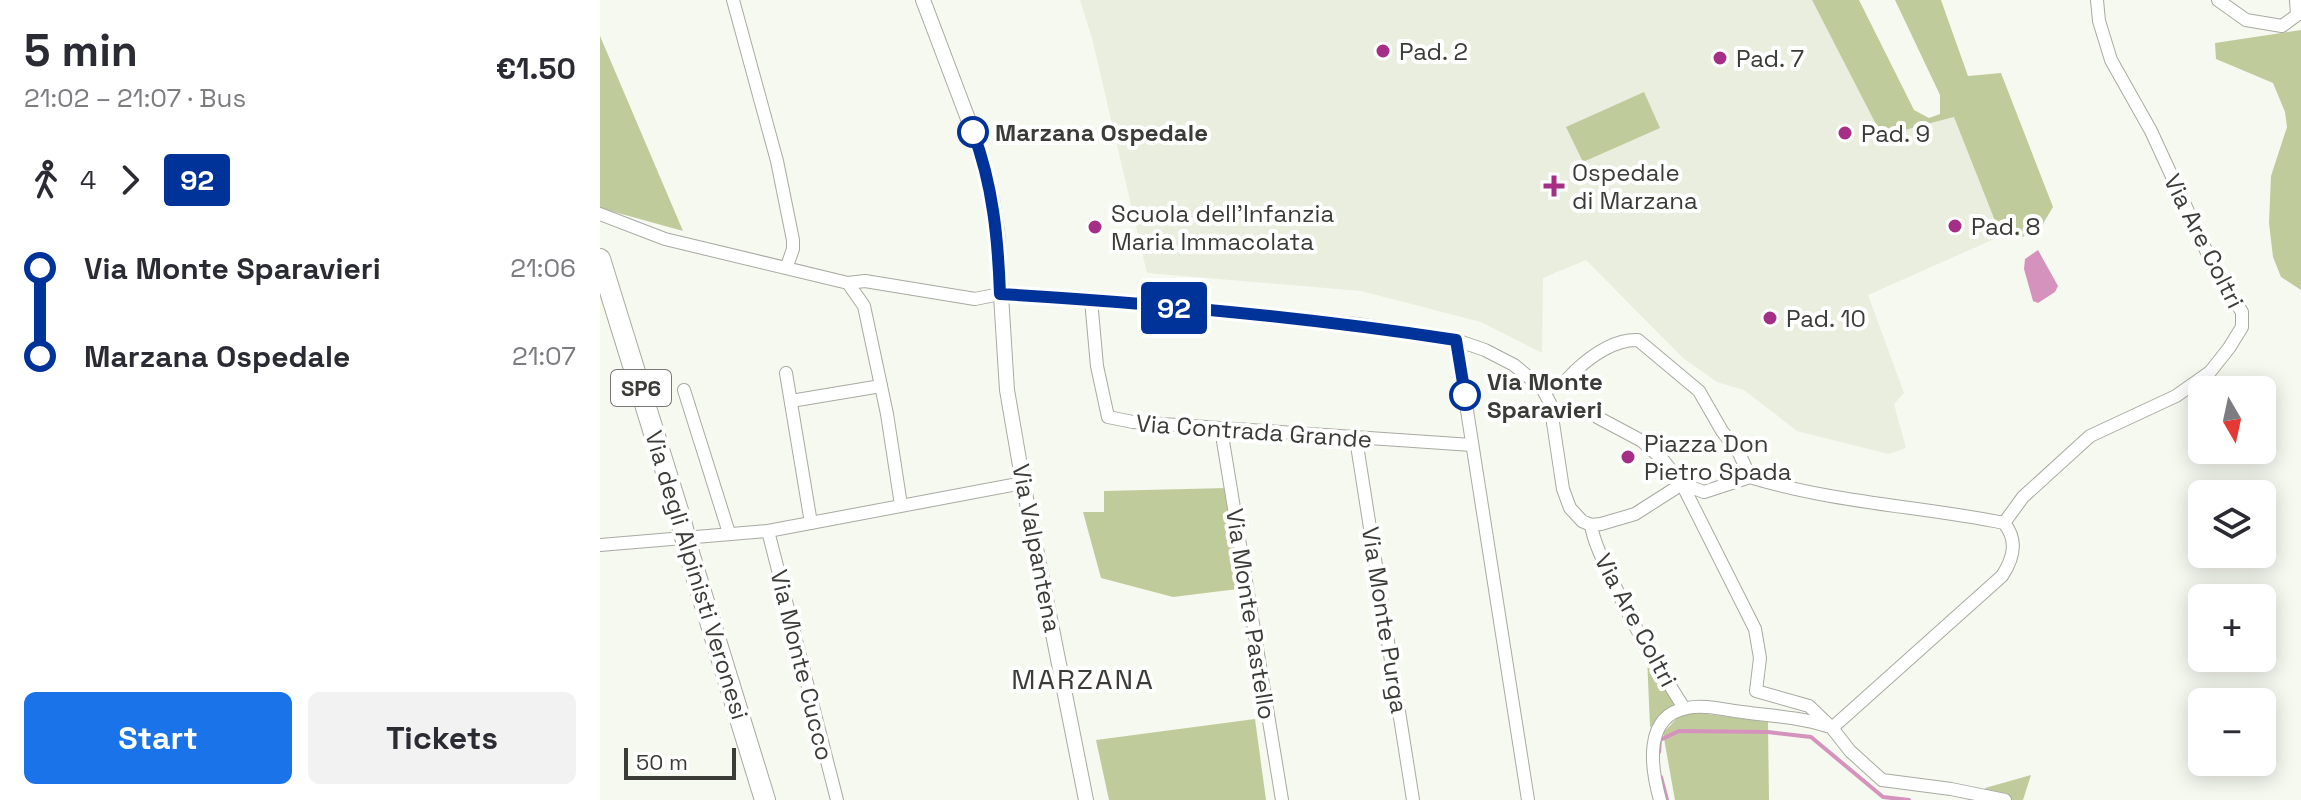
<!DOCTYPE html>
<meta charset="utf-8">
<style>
:root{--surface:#fff;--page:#f2f2f3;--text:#2b2b33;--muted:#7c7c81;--accent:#1a73e8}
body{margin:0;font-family:"Space Grotesk",sans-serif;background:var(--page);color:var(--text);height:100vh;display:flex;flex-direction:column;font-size:30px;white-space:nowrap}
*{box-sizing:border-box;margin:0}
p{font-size:26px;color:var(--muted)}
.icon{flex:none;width:44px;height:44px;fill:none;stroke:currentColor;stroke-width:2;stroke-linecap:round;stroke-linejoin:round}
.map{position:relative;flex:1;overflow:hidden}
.panel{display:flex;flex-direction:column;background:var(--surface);width:600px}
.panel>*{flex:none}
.badge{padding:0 16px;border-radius:6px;font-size:28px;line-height:52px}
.needle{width:52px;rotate:171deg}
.controls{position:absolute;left:1588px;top:376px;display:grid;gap:16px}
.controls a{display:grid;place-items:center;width:88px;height:88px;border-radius:12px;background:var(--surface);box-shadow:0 4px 20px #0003;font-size:40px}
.scale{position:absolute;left:24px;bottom:20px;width:112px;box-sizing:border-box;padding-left:8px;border:4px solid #3b3c38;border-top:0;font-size:22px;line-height:28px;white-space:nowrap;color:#3b3c38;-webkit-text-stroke:6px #fff;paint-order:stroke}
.map>.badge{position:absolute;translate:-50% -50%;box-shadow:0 0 0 4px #fff}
.legs{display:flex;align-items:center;gap:12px;height:88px;padding:0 24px;font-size:26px}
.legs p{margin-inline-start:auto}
.headline{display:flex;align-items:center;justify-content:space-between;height:136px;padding:0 24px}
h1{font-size:44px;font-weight:600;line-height:60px}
.button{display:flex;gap:16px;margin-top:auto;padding:16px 24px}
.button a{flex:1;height:92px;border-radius:12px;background:var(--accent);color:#fff;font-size:32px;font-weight:600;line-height:92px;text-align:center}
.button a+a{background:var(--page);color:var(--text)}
ul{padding:0 24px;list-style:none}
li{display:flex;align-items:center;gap:28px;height:88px;font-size:30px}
li i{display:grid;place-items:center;width:12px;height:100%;margin:0 10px;background:currentColor}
li i::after{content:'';width:20px;height:20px;margin:-10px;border:6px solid;border-radius:50%;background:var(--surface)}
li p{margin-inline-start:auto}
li:first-child i{background:linear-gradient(#0000 50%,currentColor 0)}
li:last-child i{background:linear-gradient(currentColor 50%,#0000 0)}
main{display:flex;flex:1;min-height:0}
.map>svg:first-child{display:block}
.built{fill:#e9eede}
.green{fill:#c0cb9c}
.water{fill:#d492bd}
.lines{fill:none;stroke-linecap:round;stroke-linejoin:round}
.stream{stroke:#d492bd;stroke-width:4}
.minor-casing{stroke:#a8aaa2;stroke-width:14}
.tertiary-casing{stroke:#a8aaa2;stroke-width:16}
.trunk-casing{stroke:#a8aaa2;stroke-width:22}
.minor{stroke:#fff;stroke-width:12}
.tertiary{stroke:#fff;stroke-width:14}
.trunk{stroke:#fff;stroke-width:20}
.trunk-bridge-casing{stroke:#a8aaa2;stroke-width:22;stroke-linecap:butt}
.trunk-bridge{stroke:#fff;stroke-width:20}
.line-1-casing{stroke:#fff;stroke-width:18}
.line-1{stroke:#039;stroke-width:12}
.poi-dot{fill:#a52f86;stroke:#fff;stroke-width:3}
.stop-1-dot{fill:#fff;stroke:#039;stroke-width:4}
.labels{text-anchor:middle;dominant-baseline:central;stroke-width:8;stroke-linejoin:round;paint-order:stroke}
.shield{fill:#fff;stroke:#767674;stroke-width:2}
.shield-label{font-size:22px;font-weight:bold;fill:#3b3c38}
.poi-label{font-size:24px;fill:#3b3c38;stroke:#fff;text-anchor:start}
.stop-label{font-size:24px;font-weight:bold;fill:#3b3c38;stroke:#fff;text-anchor:start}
.street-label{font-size:24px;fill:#3b3c38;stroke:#fff}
.quarter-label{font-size:28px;letter-spacing:2px;fill:#3b3c38;stroke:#fff}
</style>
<main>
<section class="panel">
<div class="headline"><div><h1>5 min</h1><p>21:02 – 21:07 · Bus</p></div><b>€1.50</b></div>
<div class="legs"><svg class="icon" aria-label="walk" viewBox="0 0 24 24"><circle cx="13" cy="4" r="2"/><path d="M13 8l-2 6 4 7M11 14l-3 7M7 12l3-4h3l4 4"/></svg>4<svg class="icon" aria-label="forward" viewBox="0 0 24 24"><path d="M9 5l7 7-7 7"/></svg><b class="badge" style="background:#039;color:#fff">92</b></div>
<ul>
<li><i style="color:#039"></i><b>Via Monte Sparavieri</b><p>21:06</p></li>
<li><i style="color:#039"></i><b>Marzana Ospedale</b><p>21:07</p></li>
</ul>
<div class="button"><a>Start</a><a>Tickets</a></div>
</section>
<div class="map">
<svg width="1701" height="800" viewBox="0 0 1701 800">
<rect width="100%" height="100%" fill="#f6f9f0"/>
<polygon class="built" points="480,0 1212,0 1282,136 1355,117 1401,236 1268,295 1304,393 1294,404 1306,448 1289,454 1197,431 1144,390 1117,382 1083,358 986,260 943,278 942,353 881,322 761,291 547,273 492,38"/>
<g class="green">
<polygon points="1212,0 1259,0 1314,110 1329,118 1340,114 1340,95 1295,0 1341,0 1368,76 1401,73 1453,207 1438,232 1418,238 1401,236 1354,117 1282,136"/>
<polygon points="1701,30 1701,290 1681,277 1673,257 1669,223 1671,176 1687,127 1685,112 1673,83 1616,59 1615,43"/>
<polygon points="0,36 83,231 0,208"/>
<polygon points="1044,92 1060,128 983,162 966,127"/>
<polygon points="627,488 646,588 573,597 501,578 483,512 504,512 504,491"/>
<polygon points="1047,656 1079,705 1050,727"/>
<polygon points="1084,711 1168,722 1169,800 1075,800 1063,733"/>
<polygon points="655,719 666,800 509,800 496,740"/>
<polygon points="1431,775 1423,800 1387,800 1385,788"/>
</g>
<polygon class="water" points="1438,250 1458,286 1455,292 1438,303 1433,301 1424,269 1425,259"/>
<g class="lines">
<g class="stream">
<polyline points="1059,752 1060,740 1079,731 1168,732 1211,737 1283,797 1309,800"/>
<polyline points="1061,777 1067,800"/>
</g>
<defs>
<g id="minor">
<polyline points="133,0 177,161 193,240 193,249 187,266"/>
<polyline points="1618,0 1646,20 1682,26 1697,15 1696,0"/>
<polyline points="0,214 65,239 248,283 265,281 375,299 400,294 491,300 757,324 856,340 885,350 914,365 942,388 950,403 963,489 970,508 982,521 991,525 1001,524 1035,514 1082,484"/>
<polyline points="248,283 264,306 287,414 301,505"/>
<polyline points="491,300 497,366 508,417 533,422 872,445"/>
<polyline points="856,340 928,800"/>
<polyline points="186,373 211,523"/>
<path d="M942,388C947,388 951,388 955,387C964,385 969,377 975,371C991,356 1015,339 1038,340L1099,391L1122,431L1139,453L1150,477"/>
<polyline points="84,390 129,533"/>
<polyline points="191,401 281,386"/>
<polyline points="997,417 1042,441 1063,460 1082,484 1155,629 1160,658 1156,691 1209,706 1232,728 1250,751 1282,780 1351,789 1405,800"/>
<polyline points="621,429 682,800"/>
<polyline points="756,439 813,800"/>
<path d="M1150,477C1233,503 1320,506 1404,523C1418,540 1414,558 1402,576L1232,728"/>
<polyline points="1082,484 1104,492 1150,477"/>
<polyline points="1404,523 1423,497 1490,436 1576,396 1610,372 1629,348 1642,327 1642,312 1615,270 1551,131 1511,60 1499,21 1497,0"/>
<path d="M991,525C994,543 1003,560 1011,577C1031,623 1057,665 1084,708"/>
<polyline points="168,531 237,800"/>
<polyline points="0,545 168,531 423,483"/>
<path d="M1060,800C1051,768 1043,716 1087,708C1104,704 1125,710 1142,712C1171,716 1199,717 1227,726"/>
</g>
<polyline id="tertiary" points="323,0 376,140 392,199 397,232 407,390 423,483 486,800"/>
<g id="trunk">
<polyline points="0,259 80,517"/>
<polyline points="89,553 165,800"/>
</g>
</defs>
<use href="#minor" class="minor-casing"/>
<use href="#tertiary" class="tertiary-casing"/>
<use href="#trunk" class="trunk-casing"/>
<use href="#minor" class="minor"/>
<use href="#tertiary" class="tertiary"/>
<use href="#trunk" class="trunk"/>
<defs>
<polyline id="trunk-bridge" points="80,517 89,553"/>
</defs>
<use href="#trunk-bridge" class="trunk-bridge-casing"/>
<use href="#trunk-bridge" class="trunk-bridge"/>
</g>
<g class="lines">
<defs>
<path id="line-1" d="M373,132C393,185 398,239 400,294C552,303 705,317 856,340L865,395"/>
</defs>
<use href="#line-1" class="line-1-casing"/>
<use href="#line-1" class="line-1"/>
</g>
<g class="poi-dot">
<circle cx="783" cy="51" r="8"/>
<circle cx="1120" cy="58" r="8"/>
<circle cx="1245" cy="133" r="8"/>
<path d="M950 174h8v8h8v8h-8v8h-8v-8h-8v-8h8z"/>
<circle cx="1355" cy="226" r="8"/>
<circle cx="495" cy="227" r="8"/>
<circle cx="1170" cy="318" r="8"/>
<circle cx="1028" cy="457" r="8"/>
</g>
<g class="stop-1-dot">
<circle cx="373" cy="132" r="14"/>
<circle cx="865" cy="395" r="14"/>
</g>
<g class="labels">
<rect class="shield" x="11" y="370" width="60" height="36" rx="6"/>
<g class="shield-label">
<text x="41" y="388">SP6</text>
</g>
<g class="poi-label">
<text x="799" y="51">Pad. 2</text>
<text x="1136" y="58">Pad. 7</text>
<text x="1261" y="133">Pad. 9</text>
<text x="972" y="172">Ospedale<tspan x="972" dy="28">di Marzana</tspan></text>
<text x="511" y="213">Scuola dell'Infanzia<tspan x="511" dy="28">Maria Immacolata</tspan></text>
<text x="1371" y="226">Pad. 8</text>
<text x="1186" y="318">Pad. 10</text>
<text x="1044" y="443">Piazza Don<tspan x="1044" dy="28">Pietro Spada</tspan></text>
</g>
<g class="stop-label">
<text x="395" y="132">Marzana Ospedale</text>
<text x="887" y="381">Via Monte<tspan x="887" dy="28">Sparavieri</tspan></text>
</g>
<g class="street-label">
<text transform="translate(1604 241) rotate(63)">Via Are Coltri</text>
<text transform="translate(654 431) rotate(4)">Via Contrada Grande</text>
<text transform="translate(437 548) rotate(79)">Via Valpantena</text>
<text transform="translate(97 575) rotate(73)">Via degli Alpinisti Veronesi</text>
<text transform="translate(651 614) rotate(81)">Via Monte Pastello</text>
<text transform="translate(785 620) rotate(81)">Via Monte Purga</text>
<text transform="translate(1036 620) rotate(62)">Via Are Coltri</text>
<text transform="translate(202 665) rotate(76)">Via Monte Cucco</text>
</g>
<g class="quarter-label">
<text x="483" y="679">MARZANA</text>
</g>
</g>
</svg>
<div class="controls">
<a><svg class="needle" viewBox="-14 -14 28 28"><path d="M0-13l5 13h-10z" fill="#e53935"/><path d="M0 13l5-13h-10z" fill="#7c7c81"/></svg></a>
<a><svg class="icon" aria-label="layers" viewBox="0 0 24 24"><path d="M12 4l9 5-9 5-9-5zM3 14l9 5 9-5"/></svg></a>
<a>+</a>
<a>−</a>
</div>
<div class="scale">50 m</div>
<b class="badge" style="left:574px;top:308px;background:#039;color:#fff">92</b>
</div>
</main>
